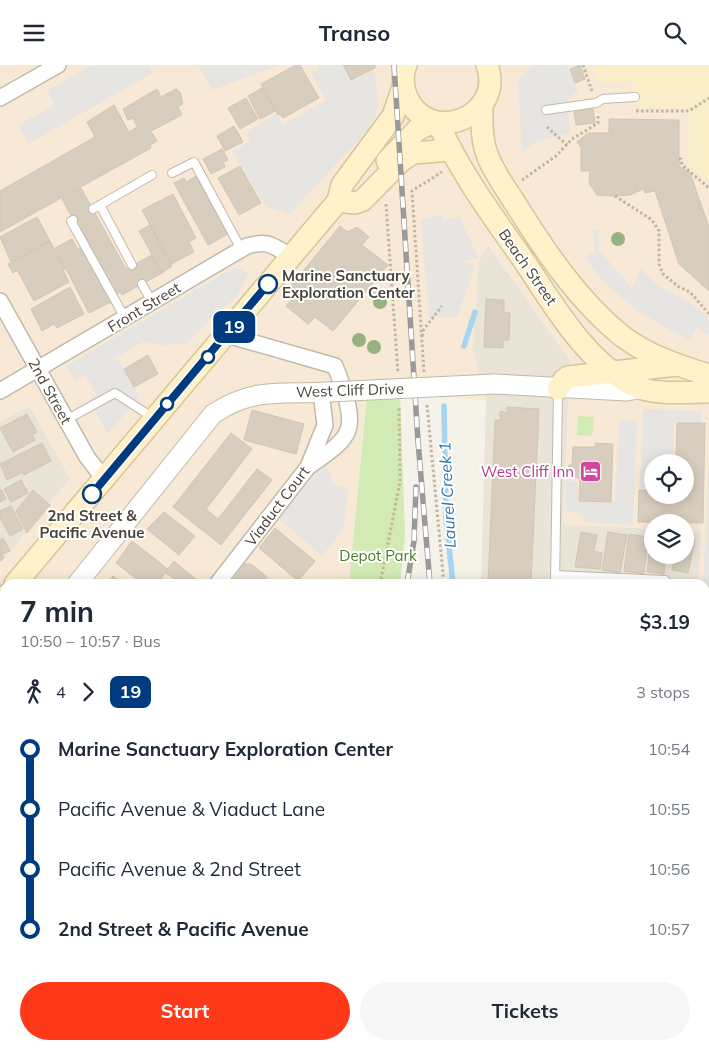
<!DOCTYPE html>
<meta charset="utf-8">
<style>
:root{--surface:#fff;--page:#f6f6f7;--text:#1f2937;--muted:#747a83;--accent:#fd3919}
body{margin:0;font-family:Mulish,sans-serif;background:var(--page);color:var(--text);height:100vh;display:flex;flex-direction:column;font-size:19px;white-space:nowrap}
*{box-sizing:border-box;margin:0}
p{font-size:16px;color:var(--muted)}
.icon{flex:none;width:28px;height:28px;fill:none;stroke:currentColor;stroke-width:2;stroke-linecap:round;stroke-linejoin:round}
.map{position:relative;flex:1;overflow:hidden}
.details{position:absolute;left:0px;top:514px;width:710px;height:471px;display:flex;flex-direction:column;background:var(--surface);border-radius:15px 15px 0 0;box-shadow:0 2px 12px #0003}
.details>*{flex:none}
.badge{padding:0 10px;border-radius:8px;font-size:18px;line-height:32px}
.fabs{position:absolute;left:644px;top:389px;display:grid;gap:10px}
.fabs a{display:grid;place-items:center;width:50px;height:50px;border-radius:50%;background:var(--surface);box-shadow:0 2px 12px #0003;font-size:25px}
.map>.badge{position:absolute;translate:-50% -50%;box-shadow:0 0 0 2px #fff}
.legs{display:flex;align-items:center;gap:8px;height:55px;padding:0 20px;font-size:16px}
.legs p{margin-inline-start:auto}
.summary{display:flex;align-items:center;justify-content:space-between;height:85px;padding:0 20px}
h1{font-size:28px;font-weight:700;line-height:38px}
.cta{display:flex;gap:10px;margin-top:auto;padding:10px 20px}
.cta a{flex:1;height:58px;border-radius:30px;background:var(--accent);color:#fff;font-size:20px;font-weight:700;line-height:58px;text-align:center}
.cta a+a{background:var(--page);color:var(--text)}
ul{padding:0 20px;list-style:none}
li{display:flex;align-items:center;gap:18px;height:60px;font-size:19px}
li i{display:grid;place-items:center;width:8px;height:100%;margin:0 6px;background:currentColor}
li i::after{content:'';width:12px;height:12px;margin:-6px;border:4px solid;border-radius:50%;background:var(--surface)}
li p{margin-inline-start:auto}
li:first-child i{background:linear-gradient(#0000 50%,currentColor 0)}
li:last-child i{background:linear-gradient(currentColor 50%,#0000 0)}
header{display:flex;justify-content:space-between;align-items:center;height:65px;padding:0 20px;background:var(--surface);font-size:22px;font-weight:700}
.map>svg:first-child{display:block}
.residential{fill:#e9e4d8}
.commercial{fill:#f7e9d6;fill-rule:evenodd}
.green{fill:#d2eab3}
.sand{fill:#f9eec7}
.parking{fill:#e7e5e2}
.water{fill:#a6d4f2}
.lines{fill:none;stroke-linecap:round;stroke-linejoin:round}
.stream{stroke:#a6d4f2;stroke-width:5.5}
.building{fill:#d7cebf;stroke:#d2c6b2}
.service-casing{stroke:#c1baac;stroke-width:10}
.minor-casing{stroke:#c1baac;stroke-width:18}
.tertiary-casing{stroke:#c1baac;stroke-width:21}
.secondary-casing{stroke:#d6c69a;stroke-width:24}
.path{stroke:#c3b59d;stroke-width:3;stroke-dasharray:2.5 2.5;stroke-linecap:butt}
.service{stroke:#fff;stroke-width:8}
.minor{stroke:#fff;stroke-width:15}
.tertiary{stroke:#fff;stroke-width:19}
.secondary{stroke:#fff2cb;stroke-width:21}
.rail-casing{stroke:#999;stroke-width:5.5}
.rail{stroke:#fff;stroke-width:4;stroke-dasharray:11;stroke-linecap:butt}
.tertiary-bridge-casing{stroke:#c1baac;stroke-width:21;stroke-linecap:butt}
.tertiary-bridge{stroke:#fff;stroke-width:19}
.tree{fill:#97b280}
.line-1-casing{stroke:#fff;stroke-width:11}
.line-1{stroke:#003b80;stroke-width:8}
.stop-1-dot{fill:#fff;stroke:#003b80;stroke-width:2.5}
.labels{text-anchor:middle;dominant-baseline:central;stroke-width:4;stroke-linejoin:round;paint-order:stroke}
.street-label{font-size:15px;fill:#4a4338;stroke:#fff}
.stop-label{font-size:15px;font-weight:bold;fill:#4a4338;stroke:#fff;text-anchor:start}
.hotel-label{font-size:15px;fill:#b23c85;stroke:#fff;text-anchor:end}
.park-label{font-size:15px;fill:#4a7e29;stroke:#fff}
.water-label{font-size:16px;font-style:italic;fill:#2d7ab1;stroke:#fff}
</style>
<header><svg class="icon" aria-label="menu" viewBox="0 0 24 24"><path d="M4 6h16M4 12h16M4 18h16"/></svg>Transo<svg class="icon" aria-label="search" viewBox="0 0 24 24"><circle cx="10" cy="10" r="6"/><path d="M15 15l6 6"/></svg></header>
<div class="map">
<svg width="709" height="984" viewBox="0 0 709 984">
<rect width="100%" height="100%" fill="#f5f2ea"/>
<g class="residential">
<polygon points="488,179 570,296 563,459 652,464 652,490 685,490 685,466 701,467 699,519 481,519 486,336 473,285 479,196"/>
<polygon points="29,340 70,413 0,499 0,357"/>
<polygon points="705,624 709,624 709,851 705,849"/>
<polygon points="57,980 321,980 326,984 51,984"/>
</g>
<path class="commercial" d="M0,0H592L599,18L634,16L635,38L642,43H689L688,100L709,115V624H705V519H699L701,467L685,466V458H652V464L563,459L570,296L489,179L479,196L473,285L486,336L367,322L349,519H5V625L0,632V499L70,413L30,341L0,357ZM652,398H685V430H652Z"/>
<g class="green">
<polygon points="400,326 405,470 400,519 349,519 367,330"/>
<polygon points="578,351 594,352 592,371 577,370"/>
<polygon points="5,625 5,980 31,980 24,984 0,984 0,632"/>
<polygon points="705,899 709,901 709,984 322,984 318,980 705,980"/>
</g>
<polygon class="sand" points="592,0 709,0 709,115 688,100 689,43 642,43 635,38 634,16 599,18"/>
<g class="parking">
<polygon points="92,0 149,0 153,8 28,79 18,60 55,40 47,25"/>
<polygon points="198,0 280,0 212,25"/>
<polygon points="317,0 341,0 351,17 374,5 378,37 376,49 370,63 289,150 265,141 232,86 250,76 246,68 276,49 283,60 326,35 311,8 319,4"/>
<polygon points="533,0 567,0 578,27 567,32 570,68 535,77 522,88 518,16"/>
<polygon points="441,149 444,156 459,151 478,193 462,196 475,201 457,252 429,252 421,155"/>
<polygon points="592,165 599,165 599,185 632,223 641,203 655,219 688,236 709,253 709,270 696,263 690,276 639,247 606,219 585,193 595,186"/>
<polygon points="235,202 249,208 236,232 185,279 160,280 143,277 75,316 66,301"/>
<polygon points="117,293 139,332 108,369 89,334 97,330 86,311"/>
<polygon points="643,344 701,346 701,358 674,357 673,397 652,398 652,423 640,423"/>
<polygon points="619,355 637,356 633,460 586,457 578,447 564,446 566,416 578,417 578,436 615,437"/>
<polygon points="709,389 709,606 705,606 705,519 703,519"/>
<polygon points="325,398 334,420 348,422 344,463 322,491 278,453"/>
<polygon points="5,647 5,705 2,708 0,706 0,654"/>
<polygon points="0,770 5,778 5,852 0,855"/>
</g>
<polygon class="water" points="460,980 529,980 531,984 462,984"/>
<g class="lines">
<g class="stream">
<polyline points="464,281 475,247"/>
<polyline points="444,341 446,453 453,519"/>
</g>
</g>
<g class="building">
<polygon points="296,0 300,0 319,33 283,53 280,49 278,50 261,19"/>
<polygon points="343,0 375,0 375,3 351,15"/>
<polygon points="580,0 585,14 575,18 570,4"/>
<polygon points="262,23 275,46 260,54 248,31"/>
<polygon points="157,24 161,32 176,24 180,27 183,39 178,42 182,50 151,66 157,76 150,80 151,83 0,167 0,126 95,72 87,57 114,40 129,67 137,62 133,53 128,55 123,44"/>
<polygon points="246,33 258,54 240,64 228,43"/>
<polygon points="593,44 595,58 576,60 574,47"/>
<polygon points="609,54 679,55 679,101 690,108 709,162 709,226 679,199 655,126 645,128 643,124 630,130 615,131 597,130 589,118 590,106 581,106 581,82 577,77 588,68 609,68"/>
<polygon points="234,61 243,77 225,86 217,71"/>
<polygon points="222,84 228,95 223,97 225,102 211,109 203,94"/>
<polygon points="240,101 261,138 239,150 218,113"/>
<polygon points="196,111 228,169 208,180 174,118 184,113 186,117"/>
<polygon points="81,123 126,204 152,190 162,208 122,230 120,227 115,230 62,134"/>
<polygon points="173,129 196,173 189,177 194,187 171,199 142,145"/>
<polygon points="37,152 50,176 11,197 0,172"/>
<polygon points="150,160 172,201 162,208 139,166"/>
<polygon points="340,161 347,167 357,162 369,172 362,180 388,200 333,266 315,252 308,259 286,241 292,234 285,228"/>
<polygon points="72,174 78,184 82,181 111,237 89,248 55,183"/>
<polygon points="50,176 65,204 63,205 69,217 34,236 17,205 13,208 8,199"/>
<circle cx="373" cy="226" r="4.5"/>
<polygon points="70,222 84,249 57,263 54,259 42,266 31,244"/>
<polygon points="486,234 504,235 504,247 510,248 509,275 503,275 503,283 484,282"/>
<polygon points="148,290 158,309 134,322 124,304"/>
<polygon points="507,342 539,344 531,519 488,519 495,355 501,355 499,349 501,346 507,348"/>
<polygon points="252,345 304,359 296,389 244,375"/>
<polygon points="27,349 37,367 32,370 35,375 13,387 0,363"/>
<polygon points="677,358 705,358 703,458 638,457 639,425 652,425 652,430 685,430 685,398 676,398"/>
<polygon points="231,368 252,384 206,444 218,454 257,404 272,415 221,480 173,442"/>
<polygon points="42,378 51,396 24,410 23,407 7,415 0,399"/>
<polygon points="595,378 613,379 611,437 579,436 580,413 568,412 569,400 572,400 573,382 595,382"/>
<polygon points="21,415 28,428 11,437 4,424"/>
<polygon points="1,424 6,434 0,437 0,425"/>
<polygon points="33,425 50,440 27,468 16,446"/>
<polygon points="11,441 23,464 10,471 0,453 0,446"/>
<polygon points="164,447 195,471 179,490 147,464"/>
<polygon points="275,463 315,496 298,516 259,483"/>
<polygon points="581,467 597,470 594,486 602,488 600,504 575,502"/>
<polygon points="608,467 627,470 620,508 602,505"/>
<polygon points="629,469 648,472 644,509 624,506"/>
<polygon points="3,473 10,486 2,489 4,493 0,496 0,475"/>
<polygon points="651,473 652,490 666,490 664,509 647,507"/>
<polygon points="685,473 695,475 688,508 672,505 675,490 685,490"/>
<polygon points="132,476 168,504 157,519 143,519 116,498"/>
<polygon points="174,496 198,516 196,519 183,519 165,508"/>
<polygon points="245,499 251,499 267,512 261,519 230,519"/>
<polygon points="113,511 123,519 107,519"/>
<polygon points="705,630 709,630 709,664 705,663"/>
<polygon points="705,681 709,683 709,726 705,726"/>
<polygon points="705,750 709,760 708,774 705,767"/>
<polygon points="705,810 709,810 709,824 705,823"/>
<polygon points="5,885 5,918 0,921 0,888"/>
<polygon points="147,980 154,980 155,984 143,984 142,982"/>
<polygon points="165,980 182,980 183,984 161,984 166,982"/>
<polygon points="222,980 236,980 241,984 223,984"/>
</g>
<g class="lines">
<defs>
<g id="service">
<polyline points="546,45 596,38 603,34 635,32"/>
<polyline points="172,108 194,97 241,184"/>
<polyline points="100,140 132,200"/>
<polyline points="93,144 152,110"/>
<polyline points="73,155 71,156 125,253"/>
<polyline points="142,219 152,237"/>
<polyline points="66,355 115,328 152,352"/>
<polyline points="555,510 665,515"/>
<polyline points="555,519 558,326"/>
<polyline points="705,672 709,672"/>
<polyline points="705,786 709,787"/>
</g>
<g id="minor">
<polyline points="0,33 58,0"/>
<polyline points="0,236 87,392 104,414"/>
<path d="M227,270L335,301C341,316 354,349 348,365C342,381 321,392 308,402"/>
<path d="M0,326L247,181C268,175 272,180 290,191"/>
<polyline points="217,519 308,402 325,360 321,327"/>
<polyline points="293,980 298,984"/>
<polyline points="80,984 86,980"/>
</g>
<g id="tertiary">
<polyline points="494,319 627,326 644,323"/>
<path d="M77,519L213,349C255,321 283,330 329,327"/>
<polyline points="0,615 5,609"/>
</g>
<g id="secondary">
<path d="M406,0C402,9 403,21 406,30C427,83 506,52 487,0"/>
<path d="M482,39C482,57 481,75 488,92C494,107 504,121 513,135C543,183 577,235 622,271C647,290 679,301 709,310"/>
<path d="M438,58C460,107 491,149 522,193C552,237 582,292 630,319C653,331 684,327 709,327"/>
<polyline points="387,96 417,65 433,57"/>
<polyline points="338,136 355,138 363,135 401,96 413,88 451,85"/>
<polyline points="558,324 564,315 568,312 677,300"/>
<polyline points="15,519 338,136 342,120 393,51 403,22"/>
<polyline points="0,536 5,531"/>
</g>
</defs>
<use href="#service" class="service-casing"/>
<use href="#minor" class="minor-casing"/>
<use href="#tertiary" class="tertiary-casing"/>
<use href="#secondary" class="secondary-casing"/>
<g class="path">
<polyline points="583,0 592,26"/>
<polyline points="636,46 689,46 709,33"/>
<polyline points="547,62 567,80"/>
<polyline points="679,94 681,94 682,100 709,123"/>
<polyline points="522,115 556,91 572,74 598,58 598,49"/>
<polyline points="615,131 652,155 659,166 659,199 663,209 679,222 690,227 709,249"/>
<polyline points="386,139 398,308"/>
<polyline points="422,271 424,264 442,241"/>
<polyline points="424,307 412,126 442,107"/>
<polyline points="427,340 444,519"/>
<polyline points="380,519 400,417 399,341"/>
<polyline points="0,725 4,724"/>
<polyline points="0,755 5,763"/>
<polyline points="705,874 709,875"/>
<polyline points="0,978 5,975"/>
<polyline points="365,980 366,984"/>
</g>
<use href="#service" class="service"/>
<use href="#minor" class="minor"/>
<use href="#tertiary" class="tertiary"/>
<use href="#secondary" class="secondary"/>
<defs>
<g id="rail">
<polyline points="394,0 418,376 430,519"/>
<polyline points="407,519 414,476 416,422"/>
<polyline points="705,884 709,886"/>
<polyline points="0,954 5,950"/>
</g>
</defs>
<use href="#rail" class="rail-casing"/>
<use href="#rail" class="rail"/>
<defs>
<polyline id="tertiary-bridge" points="329,327 494,319"/>
</defs>
<use href="#tertiary-bridge" class="tertiary-bridge-casing"/>
<use href="#tertiary-bridge" class="tertiary-bridge"/>
</g>
<g class="tree">
<circle cx="618" cy="174" r="7"/>
<circle cx="380" cy="237" r="7"/>
<circle cx="359" cy="275" r="7"/>
<circle cx="374" cy="282" r="7"/>
</g>
<g class="lines">
<defs>
<polyline id="line-1" points="92,429 268,219"/>
</defs>
<use href="#line-1" class="line-1-casing"/>
<use href="#line-1" class="line-1"/>
</g>
<defs>
<symbol id="hotel-square" viewBox="-11 -11 22 22"><rect x="-9" y="-9" width="18" height="18" rx="4" fill="#d1479c" stroke="#fff"/><path d="M-6-4.5h1.5V1H6V5H4.5V3h-9V5H-6ZM-4 0a1.8 1.8 0 1 1 3.6 0ZM.5 0V-2.5h3Q6-2.5 6 0Z" fill="#fff"/></symbol>
</defs>
<g fill-rule="evenodd">
<use href="#hotel-square" x="578" y="394" width="25" height="25"/>
</g>
<g class="stop-1-dot">
<circle cx="268" cy="219" r="9"/>
<circle cx="208" cy="292" r="6"/>
<circle cx="167" cy="339" r="6"/>
<circle cx="92" cy="429" r="9"/>
</g>
<g class="labels">
<g class="street-label">
<text transform="translate(528 202) rotate(55)">Beach Street</text>
<text transform="translate(144 242) rotate(-31)">Front Street</text>
<text transform="translate(350 325) rotate(-2)">West Cliff Drive</text>
<text transform="translate(50 326) rotate(61)">2nd Street</text>
<text transform="translate(277 441) rotate(-53)">Viaduct Court</text>
</g>
<g class="stop-label">
<text x="282" y="210">Marine Sanctuary<tspan x="282" dy="17">Exploration Center</tspan></text>
<text x="92" y="450" text-anchor="middle">2nd Street &amp;<tspan x="92" dy="17">Pacific Avenue</tspan></text>
</g>
<g class="hotel-label">
<text x="574" y="406">West Cliff Inn</text>
</g>
<g class="park-label">
<text x="378" y="490">Depot Park</text>
</g>
<g class="water-label">
<text transform="translate(447 430) rotate(-93)">Laurel Creek 1</text>
</g>
</g>
</svg>
<div class="fabs">
<a><svg class="icon" aria-label="locate" viewBox="0 0 24 24"><circle cx="12" cy="12" r="6"/><path d="M12 2v4M12 18v4M2 12h4M18 12h4"/></svg></a>
<a><svg class="icon" aria-label="layers" viewBox="0 0 24 24"><path d="M12 4l9 5-9 5-9-5zM3 14l9 5 9-5"/></svg></a>
</div>
<b class="badge" style="left:234px;top:262px;background:#003b80;color:#fff">19</b>
<section class="details">
<div class="summary"><div><h1>7 min</h1><p>10:50 – 10:57 · Bus</p></div><b>$3.19</b></div>
<div class="legs"><svg class="icon" aria-label="walk" viewBox="0 0 24 24"><circle cx="13" cy="4" r="2"/><path d="M13 8l-2 6 4 7M11 14l-3 7M7 12l3-4h3l4 4"/></svg>4<svg class="icon" aria-label="forward" viewBox="0 0 24 24"><path d="M9 5l7 7-7 7"/></svg><b class="badge" style="background:#003b80;color:#fff">19</b><p>3 stops</p></div>
<ul>
<li><i style="color:#003b80"></i><b>Marine Sanctuary Exploration Center</b><p>10:54</p></li>
<li><i style="color:#003b80"></i><span>Pacific Avenue &amp; Viaduct Lane</span><p>10:55</p></li>
<li><i style="color:#003b80"></i><span>Pacific Avenue &amp; 2nd Street</span><p>10:56</p></li>
<li><i style="color:#003b80"></i><b>2nd Street &amp; Pacific Avenue</b><p>10:57</p></li>
</ul>
<div class="cta"><a>Start</a><a>Tickets</a></div>
</section>
</div>
